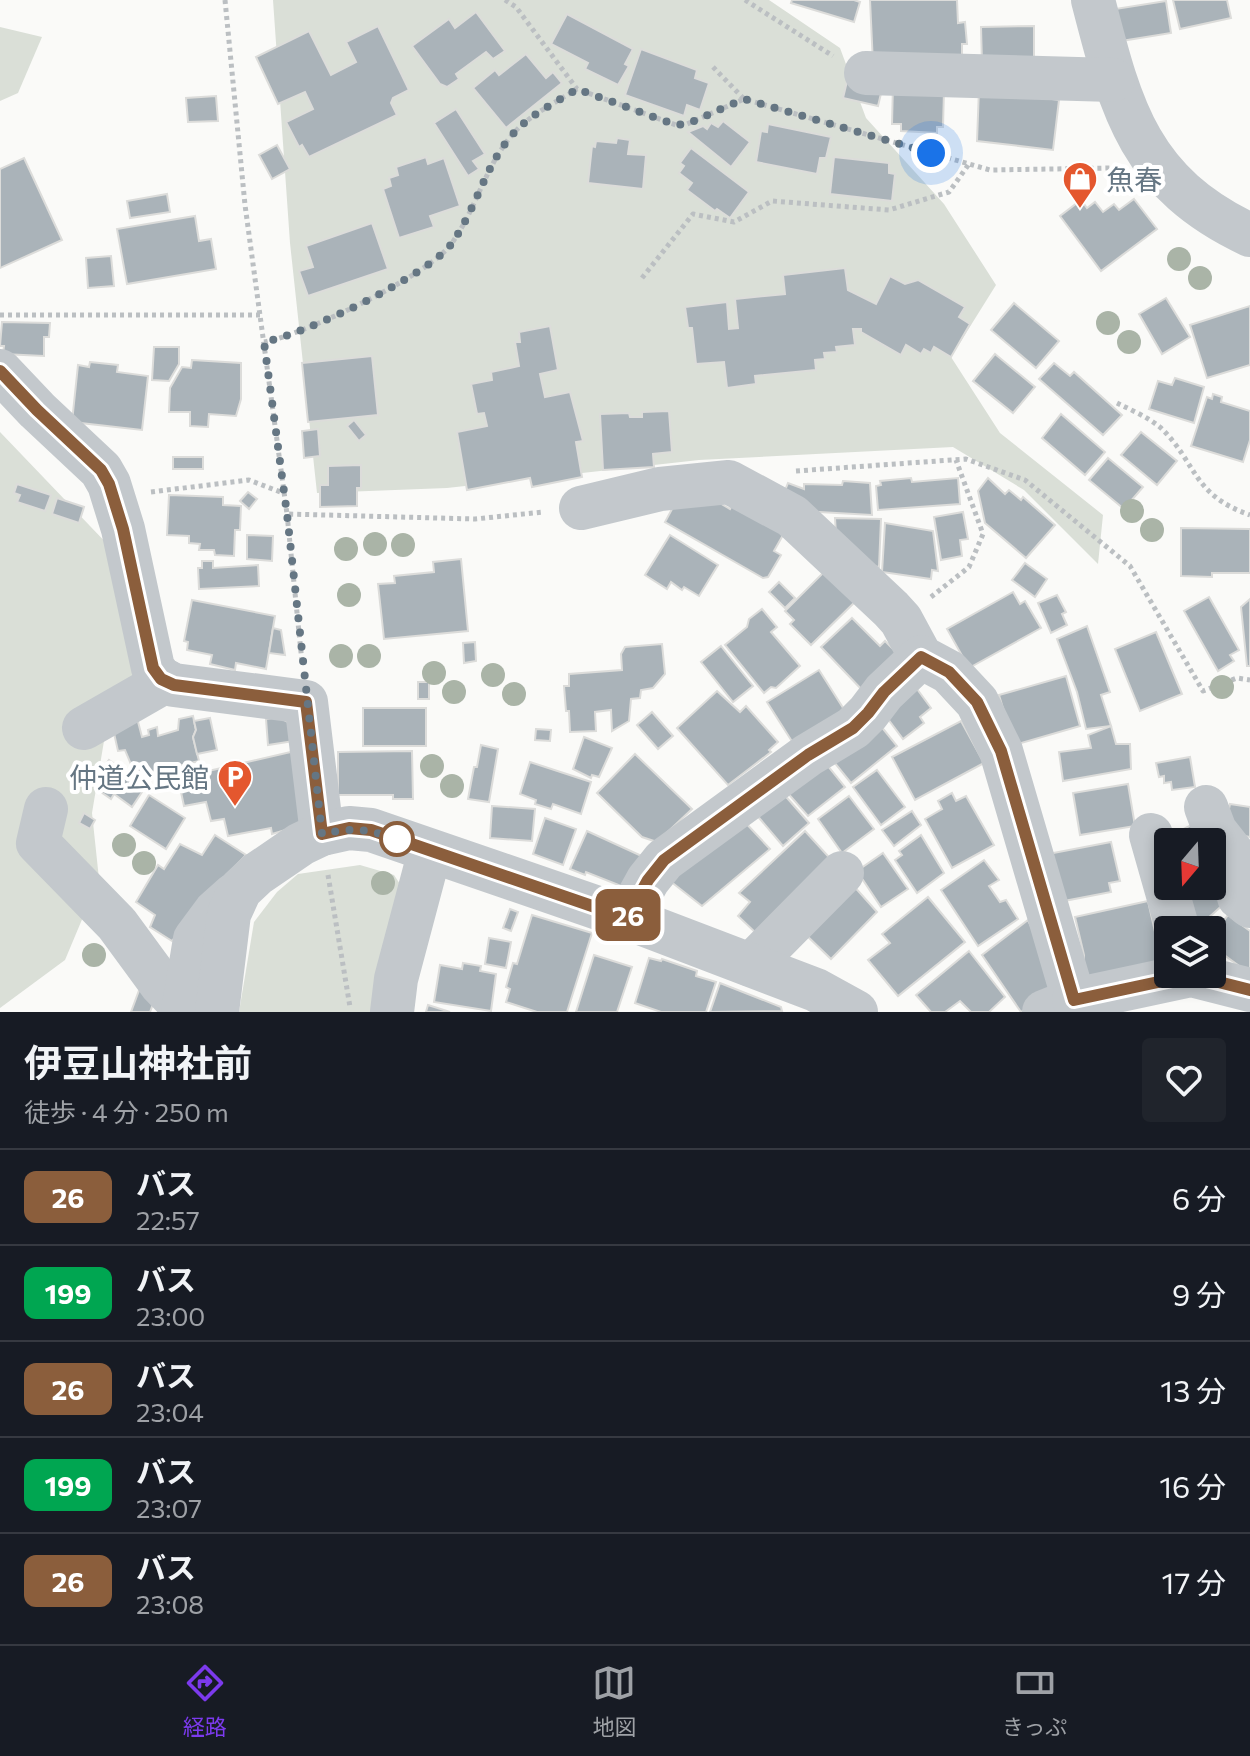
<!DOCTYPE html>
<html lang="ja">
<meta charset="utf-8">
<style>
:root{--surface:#171b24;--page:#20242c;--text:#f1f3f6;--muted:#9ea1a6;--line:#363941;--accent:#7c3aed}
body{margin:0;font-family:Commissioner,"Noto Sans JP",sans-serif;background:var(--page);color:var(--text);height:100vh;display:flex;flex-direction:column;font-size:30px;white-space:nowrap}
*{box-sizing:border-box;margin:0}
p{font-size:26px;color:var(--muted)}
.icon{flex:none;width:44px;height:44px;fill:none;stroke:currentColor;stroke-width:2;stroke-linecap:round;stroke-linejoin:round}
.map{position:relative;height:1012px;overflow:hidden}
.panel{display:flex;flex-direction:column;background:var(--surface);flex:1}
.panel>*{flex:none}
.badge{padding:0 16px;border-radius:12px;font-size:28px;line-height:52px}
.needle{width:52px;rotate:199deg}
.controls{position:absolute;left:1154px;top:828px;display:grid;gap:16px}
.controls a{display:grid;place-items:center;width:72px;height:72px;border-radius:8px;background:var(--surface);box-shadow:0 4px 12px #0003;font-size:40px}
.you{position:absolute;width:40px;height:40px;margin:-20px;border:6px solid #fff;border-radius:50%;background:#1a73e8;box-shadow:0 0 0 12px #1a73e833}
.map>.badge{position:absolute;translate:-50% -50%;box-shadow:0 0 0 4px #fff}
.round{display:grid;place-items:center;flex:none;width:84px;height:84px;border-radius:8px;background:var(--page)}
.head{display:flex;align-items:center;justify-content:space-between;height:136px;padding:0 24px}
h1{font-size:38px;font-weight:700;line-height:60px}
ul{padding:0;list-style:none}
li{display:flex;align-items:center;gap:24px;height:96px;padding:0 24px;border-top:2px solid var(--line)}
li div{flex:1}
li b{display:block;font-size:30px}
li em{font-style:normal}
li .badge{min-width:88px;font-weight:700;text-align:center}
.dock{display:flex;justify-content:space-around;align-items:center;height:112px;border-top:2px solid var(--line);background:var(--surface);font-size:22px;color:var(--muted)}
.dock a{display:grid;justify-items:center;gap:4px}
.dock .selected{color:var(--accent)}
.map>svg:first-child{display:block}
.green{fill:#dadfd7}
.building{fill:#aab3b9;stroke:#dcdcda;stroke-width:2}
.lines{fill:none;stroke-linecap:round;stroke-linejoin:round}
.path{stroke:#bbbfc2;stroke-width:5;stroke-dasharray:4 4;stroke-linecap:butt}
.minor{stroke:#c3c8cc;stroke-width:44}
.tree{fill:#aab4a7}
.line-casing{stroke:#fff;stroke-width:18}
.line{stroke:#8b5e3c;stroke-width:12}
.walk{stroke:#657683;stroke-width:8;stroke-dasharray:0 14.4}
.stop-dot{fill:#fff;stroke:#8b5e3c;stroke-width:4}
.labels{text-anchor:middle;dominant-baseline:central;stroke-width:8;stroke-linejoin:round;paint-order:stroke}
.poi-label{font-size:28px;fill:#657683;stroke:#fff;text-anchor:start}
</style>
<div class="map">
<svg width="1250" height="1012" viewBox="0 0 1250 1012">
<rect width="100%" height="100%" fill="#fafaf8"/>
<g class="green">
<polygon points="273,0 769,0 840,48 866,118 944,204 996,285 951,357 1000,433 1103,515 1098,564 1024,490 953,447 699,460 447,488 317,493 290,243"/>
<polygon points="0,27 42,37 18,93 0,101"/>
<polygon points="0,432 112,549 135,681 106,729 92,813 99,879 65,960 0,1008"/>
<polygon points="360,865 394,875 400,884 380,1012 239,1012 254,922 277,892 298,874"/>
</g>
<g class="building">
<polygon points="792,0 854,0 860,2 854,22 791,3"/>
<polygon points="870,0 957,0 958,23 965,22 967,44 962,44 962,60 873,64"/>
<polygon points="1173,0 1227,0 1231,18 1180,29"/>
<polygon points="1166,1 1171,33 1115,42 1109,10"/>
<polygon points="476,12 505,51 493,59 486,52 456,74 459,79 447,87 440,84 412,46 449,19 455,28"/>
<polygon points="567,14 633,49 625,64 629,66 618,85 585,69 588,63 551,44"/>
<polygon points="378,26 409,90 393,98 391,103 397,115 309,157 302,145 299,147 286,122 313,109 305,92 278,104 256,57 309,31 331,75 356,62 346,42"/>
<polygon points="1034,26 1034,63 982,64 981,27"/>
<polygon points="641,49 697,70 695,78 709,83 700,110 687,105 684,116 625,95"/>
<polygon points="526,54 546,78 553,72 562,83 506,128 473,88 495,70 499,75"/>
<polygon points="848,77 883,85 878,106 843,98"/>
<polygon points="893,84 944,90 943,127 937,127 937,133 901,131 901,124 892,124"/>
<polygon points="979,89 1059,100 1053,150 977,141"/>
<polygon points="216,96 218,121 188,122 186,98"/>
<polygon points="456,109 485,154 473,161 479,169 468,176 434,123"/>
<polygon points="723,121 750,142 731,167 688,132 703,126 707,129 711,123 718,127"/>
<polygon points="768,124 831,137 826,158 820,158 817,174 756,162 761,131 767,132"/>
<polygon points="617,138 630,140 628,154 646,155 643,189 588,183 592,146 595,147 596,141 616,143"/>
<polygon points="277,145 290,169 272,179 259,155"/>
<polygon points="691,148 749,192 730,218 717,209 715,211 687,190 692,183 679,173 684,166 680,163"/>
<polygon points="426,157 428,164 444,158 460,206 430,216 434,227 399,238 383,189 391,186 389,178 398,175 396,167"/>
<polygon points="834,157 889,163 889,173 895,174 892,201 830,194"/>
<polygon points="24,158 62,240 0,268 0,169"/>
<polygon points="167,194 170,212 130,218 127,201"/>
<polygon points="1134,199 1157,229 1101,271 1060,216 1081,200 1087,208 1095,202 1103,212 1114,204 1119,210"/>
<polygon points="195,216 199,241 211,239 216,269 127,284 117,229"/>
<polygon points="372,223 388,269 308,296 299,271 313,267 306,246"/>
<polygon points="111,256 114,286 88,288 86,258"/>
<polygon points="845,268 848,290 876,304 890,276 905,284 918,280 965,307 959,317 970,324 951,357 934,347 931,353 924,349 921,354 906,345 901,355 861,332 861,329 853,329 855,345 836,347 837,352 824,353 825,359 815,360 816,370 755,376 756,384 727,388 724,362 696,364 692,328 688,328 685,307 727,302 729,329 738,328 735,299 785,294 783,275"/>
<polygon points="1166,298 1190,337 1162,354 1139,314"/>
<polygon points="1014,303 1059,341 1036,368 991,330"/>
<polygon points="1250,306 1250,365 1207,378 1190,325"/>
<polygon points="2,322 50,323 49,337 44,337 44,356 3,354 4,346 0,346"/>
<polygon points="550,326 558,370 540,374 545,397 570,392 583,441 576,442 582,477 532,487 530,478 467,490 457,432 487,426 484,413 477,414 471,384 492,380 491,372 519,366 515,342 520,342 519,332"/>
<polygon points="154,347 179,347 179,364 169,381 152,380"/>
<polygon points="995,354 1035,387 1013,413 973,381"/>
<polygon points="372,356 378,415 308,422 302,363"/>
<polygon points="192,360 241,363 241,399 236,416 209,414 208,427 190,426 190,412 169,412 170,388 182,367 191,368"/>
<polygon points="90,362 118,365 117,372 148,376 142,430 72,422 78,365 89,367"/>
<polygon points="1054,363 1070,376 1074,372 1122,415 1103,435 1039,379"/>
<polygon points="1175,378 1204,387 1194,423 1149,409 1158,381 1172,385"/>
<polygon points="1213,394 1222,397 1221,402 1250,411 1250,440 1243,462 1191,446 1207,397 1212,399"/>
<polygon points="669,411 672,452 653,454 654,467 603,470 600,414 629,413 630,417 642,417 642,412"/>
<polygon points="1061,414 1105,452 1085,475 1042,438"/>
<polygon points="354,420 366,435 359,441 347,426"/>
<polygon points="318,429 320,456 304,458 302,431"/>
<polygon points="1141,432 1177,461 1157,485 1121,455"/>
<rect x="173" y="457" width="30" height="12"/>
<polygon points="1108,458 1143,487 1124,509 1089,480"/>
<polygon points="361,465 361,488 357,488 357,506 320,507 320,485 328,485 328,466"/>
<polygon points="911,478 912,482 958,478 960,504 878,510 876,486 881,485 880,481"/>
<polygon points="988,478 1005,494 1009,490 1021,500 1023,497 1055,525 1026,558 985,523 978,491"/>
<polygon points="843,481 870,483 872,515 801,511 782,498 788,483 804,489 804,484 842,485"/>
<polygon points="17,484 51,495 45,511 17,502 20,495 14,493"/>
<polygon points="248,492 257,499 249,509 240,501"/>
<polygon points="701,492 730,509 735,499 787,528 774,551 781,555 768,577 763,578 665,522 678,498"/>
<polygon points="169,495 223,497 223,505 241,506 240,530 235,530 234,556 215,555 214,550 199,550 200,544 189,543 189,536 167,535"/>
<polygon points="57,498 84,507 79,523 52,514"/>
<polygon points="963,512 968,539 960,540 962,556 941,560 934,517"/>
<polygon points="835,518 881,519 879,567 859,564 836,535"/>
<polygon points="885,523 933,531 938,571 932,570 931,579 882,572"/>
<polygon points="1181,528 1250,529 1250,573 1212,573 1212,577 1181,576"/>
<polygon points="247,535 273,536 272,561 247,559"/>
<polygon points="670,535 718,565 699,596 684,587 682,590 671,582 667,589 645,575"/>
<polygon points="461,559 468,631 384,639 378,584 395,583 394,576 434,572 433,562"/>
<polygon points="202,561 213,561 213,568 258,565 259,586 199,589 198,568 202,568"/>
<polygon points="1025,563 1047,579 1035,597 1012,580"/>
<polygon points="830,566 864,593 811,645 790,624 794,620 785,611"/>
<polygon points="779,582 795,598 785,608 769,592"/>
<polygon points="1013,592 1020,604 1025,601 1041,628 969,668 947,629"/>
<polygon points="1057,595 1066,612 1062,614 1067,625 1051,633 1038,603"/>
<polygon points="1209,597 1239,650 1230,655 1234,661 1218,671 1184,611"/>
<polygon points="1250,599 1250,666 1247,666 1241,607"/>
<polygon points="192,600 275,616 266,669 236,663 235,670 210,664 212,655 187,650 188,642 184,641"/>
<polygon points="762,609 777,627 771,632 800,666 776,688 771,687 764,693 725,645 747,627 749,619"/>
<polygon points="852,618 880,646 885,641 903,659 866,694 821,647"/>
<polygon points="1087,626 1110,692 1101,695 1111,726 1086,729 1077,692 1057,639"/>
<polygon points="273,628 281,630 285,655 269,653"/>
<polygon points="1156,632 1182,694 1140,711 1115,649"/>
<polygon points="475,642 476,661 464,663 463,643"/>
<polygon points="662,644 665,674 653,688 641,690 640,698 631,699 629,721 612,731 611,710 595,712 596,731 570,732 569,711 566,711 564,686 569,686 569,674 622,670 621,654 625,647"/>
<polygon points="721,646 753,686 733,702 701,662"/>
<polygon points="819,670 845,711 793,743 767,702"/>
<polygon points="1066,676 1080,726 1014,745 999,695"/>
<rect x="418" y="682" width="11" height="17"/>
<polygon points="917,689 931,708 920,717 924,723 903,739 885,715"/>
<polygon points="717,691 740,712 746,706 778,742 769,750 771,752 728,785 677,728"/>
<rect x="363" y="708" width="63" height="38"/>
<polygon points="652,712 673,736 658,749 637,725"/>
<polygon points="136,714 142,737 149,735 148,730 157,727 158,736 178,730 179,719 193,716 196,730 193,737 199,761 140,775 138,768 133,769 125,750 118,751 111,720"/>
<polygon points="278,717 292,724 294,741 268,745 266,719"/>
<polygon points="210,718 217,750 197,754 193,737 196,730 194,721"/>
<polygon points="876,720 897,746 851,783 830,757"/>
<polygon points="961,721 984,763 915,800 892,757"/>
<polygon points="1111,726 1116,744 1130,744 1131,769 1063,781 1059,752 1091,748 1088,735"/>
<polygon points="536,729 551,730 550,741 535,740"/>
<polygon points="584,737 612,748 599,777 592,775 591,778 573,769"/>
<polygon points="481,745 498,749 489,802 468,799 474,767 477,767"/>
<polygon points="295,751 306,824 272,834 271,828 228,836 224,819 211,821 206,802 184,806 178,778"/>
<polygon points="412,751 413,799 393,799 393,795 338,795 338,752"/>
<polygon points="635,754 692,809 657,842 642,837 597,793"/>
<polygon points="1190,757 1195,787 1172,790 1171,782 1164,783 1164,776 1159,777 1156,763"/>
<polygon points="109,760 146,786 132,807 114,794 111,799 91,785"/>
<polygon points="823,760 845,787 808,816 785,790"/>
<polygon points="530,762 591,782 581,814 553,804 551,809 535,804 536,800 520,794"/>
<polygon points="877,770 905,807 881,825 853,787"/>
<polygon points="1128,784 1135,826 1080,835 1073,793"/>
<polygon points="781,791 809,823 783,846 755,813"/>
<polygon points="952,793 956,801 966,796 994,845 952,868 925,819 942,809 938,801"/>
<polygon points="149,795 185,818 166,849 130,826"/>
<polygon points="849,796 874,829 842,853 818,819"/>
<polygon points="1230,804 1250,807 1250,837 1224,832"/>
<polygon points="492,806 535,809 532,841 490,838"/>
<polygon points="912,811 921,825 894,846 882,830"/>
<polygon points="84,813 95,820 90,829 79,823"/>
<polygon points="545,818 576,829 563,865 533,854"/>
<polygon points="742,819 770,849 702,906 670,881"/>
<polygon points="1197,822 1206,842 1168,842 1166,838"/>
<polygon points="587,831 646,858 626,888 586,872 585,875 570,869"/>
<polygon points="805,831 837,866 759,936 738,916 750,902 739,893"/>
<polygon points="215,835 246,855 208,895 172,941 150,927 155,915 136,902 158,865 164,869 180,844 202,855"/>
<polygon points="921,835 944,873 917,893 895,860 902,855 899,851"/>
<polygon points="1111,842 1120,881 1109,883 1111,892 1064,901 1048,854"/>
<polygon points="883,853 908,889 881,907 857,871"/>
<polygon points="984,860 999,880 989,886 1000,902 1006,900 1018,919 978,946 941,890"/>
<polygon points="1212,875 1226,902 1207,919 1209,924 1204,930 1194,930 1179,886 1212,886"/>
<polygon points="852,884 877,912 831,959 801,930"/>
<polygon points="928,897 965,942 898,996 868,960 890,943 882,934"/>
<polygon points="1148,901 1163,967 1083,985 1084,955 1075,917"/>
<polygon points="510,909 518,912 511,931 503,928"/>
<polygon points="532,915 592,933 567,1012 537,1012 506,1002 510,989 506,987 513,963 517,964"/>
<polygon points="1228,915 1250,931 1250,974 1212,946 1212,937"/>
<polygon points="1028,920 1061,991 1021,1012 982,955"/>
<polygon points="489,938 511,942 506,968 485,964"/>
<polygon points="969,951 1005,997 989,1012 971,1012 960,1001 945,1012 931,1012 916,995"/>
<polygon points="594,955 632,967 617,1012 576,1012"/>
<polygon points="649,958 661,961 662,959 697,971 696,976 716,982 706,1012 661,1012 635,1003"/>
<polygon points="463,963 481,966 480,971 496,974 491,1011 434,1002 440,965 462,969"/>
<polygon points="720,983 781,1007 782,1011 710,1012"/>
<polygon points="141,985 158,991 150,1012 131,1012"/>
<polygon points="428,1005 450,1012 426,1012"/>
</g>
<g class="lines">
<g class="path">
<polyline points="225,0 245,205 287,514 475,519 543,512"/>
<polyline points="505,0 516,7 577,89 676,125 687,124 744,99"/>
<polyline points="745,0 833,56"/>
<polyline points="713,67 744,99 990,170 1112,168"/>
<polyline points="642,278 693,214 734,222 772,201 889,210 949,192 969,164"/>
<polyline points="0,315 260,315"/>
<path d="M264,342C303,335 430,275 452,243C476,209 485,167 512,135C529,115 555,103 577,89"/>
<path d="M1117,403C1131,410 1148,417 1161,428C1197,463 1192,495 1250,515"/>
<polyline points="796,471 966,459 1025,480 1130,566 1203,691 1237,678 1250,680"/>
<polyline points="151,492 249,480 283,493"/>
<polyline points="287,514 302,662"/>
<polyline points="931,597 969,567 983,534 956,460"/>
<polyline points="328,875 350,1007"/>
</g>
<g class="minor">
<path d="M1093,0C1121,109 1139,183 1250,235"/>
<polyline points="866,73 1113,80"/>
<polyline points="0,371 37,410 101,470 109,484 123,529 153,668 161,679 174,685 306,702 322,834"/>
<polyline points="581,508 660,489 729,482 792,516 891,609 901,620 921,657 949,672 977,702 1001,751 1074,1000 1044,1012"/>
<polyline points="84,728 166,681"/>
<polyline points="1206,807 1215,831 1249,874 1239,897 1250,906"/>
<polyline points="46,809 38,843 117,924 161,984 184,1008"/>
<polyline points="1151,835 1178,930"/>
<polyline points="627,918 648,880 664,860 808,755 853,728 868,713 884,692 921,657"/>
<polyline points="751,965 842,873"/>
<polyline points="1074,1000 1191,975 1250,990"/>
<polyline points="183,1012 195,939 215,912 234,895"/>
<polyline points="217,1012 229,914 240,890 257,874 301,844 322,834 349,828 371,830 627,918 816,990 856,1012"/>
<polyline points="392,1012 396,979 430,851"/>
</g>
</g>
<g class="tree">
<circle cx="1179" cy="259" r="12"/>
<circle cx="1200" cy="278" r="12"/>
<circle cx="1108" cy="323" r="12"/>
<circle cx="1129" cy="342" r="12"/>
<circle cx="1132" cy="511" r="12"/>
<circle cx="1152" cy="530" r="12"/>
<circle cx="375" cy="544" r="12"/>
<circle cx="403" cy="545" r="12"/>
<circle cx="346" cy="549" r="12"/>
<circle cx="349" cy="595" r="12"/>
<circle cx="341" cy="656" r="12"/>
<circle cx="369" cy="656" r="12"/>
<circle cx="434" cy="673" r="12"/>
<circle cx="493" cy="675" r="12"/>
<circle cx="1222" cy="687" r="12"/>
<circle cx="454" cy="692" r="12"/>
<circle cx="514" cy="694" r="12"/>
<circle cx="432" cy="766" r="12"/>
<circle cx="452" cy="786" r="12"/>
<circle cx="124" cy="845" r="12"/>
<circle cx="144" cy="863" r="12"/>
<circle cx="383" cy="883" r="12"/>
<circle cx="94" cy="955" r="12"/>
</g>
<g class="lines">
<defs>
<polyline id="line" points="0,371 37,410 101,470 109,484 123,529 153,668 161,679 174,685 306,702 322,834 349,828 371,830 627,918 648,880 664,860 808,755 853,728 868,713 884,692 921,657 949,672 977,702 1001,751 1074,1000 1191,975 1250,990"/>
</defs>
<use href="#line" class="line-casing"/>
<use href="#line" class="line"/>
<path class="walk" d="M397,839L401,841C369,829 355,827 322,834L287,514L264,342C303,335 430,275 452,243C476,209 485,166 512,135C529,115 555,103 577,89L676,125L687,124L744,99L931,153"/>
</g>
<defs>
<symbol id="shop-pin" viewBox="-11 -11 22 30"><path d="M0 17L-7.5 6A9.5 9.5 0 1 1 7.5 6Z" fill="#e4572e" stroke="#fff"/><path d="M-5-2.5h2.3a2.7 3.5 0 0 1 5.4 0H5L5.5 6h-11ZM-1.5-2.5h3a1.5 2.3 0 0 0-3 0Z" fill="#fff"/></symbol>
<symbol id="parking-pin" viewBox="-11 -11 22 30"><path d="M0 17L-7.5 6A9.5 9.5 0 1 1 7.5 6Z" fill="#e4572e" stroke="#fff"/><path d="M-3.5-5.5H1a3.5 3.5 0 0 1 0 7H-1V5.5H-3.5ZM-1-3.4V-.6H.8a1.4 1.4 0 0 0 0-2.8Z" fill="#fff"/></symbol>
</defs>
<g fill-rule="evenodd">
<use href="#shop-pin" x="1060" y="159" width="40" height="54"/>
<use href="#parking-pin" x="215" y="757" width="40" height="54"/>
</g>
<circle class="stop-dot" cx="397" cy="839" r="16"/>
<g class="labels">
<g class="poi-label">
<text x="1106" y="179">魚春</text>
<text x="209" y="777" text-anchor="end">仲道公民館</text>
</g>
</g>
</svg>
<div class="controls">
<a><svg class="needle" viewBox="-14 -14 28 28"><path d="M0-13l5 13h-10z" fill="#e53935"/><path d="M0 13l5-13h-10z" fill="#9ea1a6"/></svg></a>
<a><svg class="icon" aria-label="layers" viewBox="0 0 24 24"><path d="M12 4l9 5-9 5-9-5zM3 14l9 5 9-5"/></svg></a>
</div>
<div class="you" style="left:931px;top:153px"></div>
<b class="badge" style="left:628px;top:915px;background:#8b5e3c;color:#fff">26</b>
</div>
<section class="panel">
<div class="head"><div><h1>伊豆山神社前</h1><p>徒歩 · 4 分 · 250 m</p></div><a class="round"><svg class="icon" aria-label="heart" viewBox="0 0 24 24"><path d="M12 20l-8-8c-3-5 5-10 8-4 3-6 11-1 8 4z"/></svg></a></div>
<ul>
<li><span class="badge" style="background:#8b5e3c;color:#fff">26</span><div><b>バス</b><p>22:57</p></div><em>6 分</em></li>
<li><span class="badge" style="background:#00a651;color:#fff">199</span><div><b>バス</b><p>23:00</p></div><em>9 分</em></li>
<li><span class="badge" style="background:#8b5e3c;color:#fff">26</span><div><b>バス</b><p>23:04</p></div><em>13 分</em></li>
<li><span class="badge" style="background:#00a651;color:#fff">199</span><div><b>バス</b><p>23:07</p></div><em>16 分</em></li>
<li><span class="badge" style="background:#8b5e3c;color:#fff">26</span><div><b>バス</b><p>23:08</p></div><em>17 分</em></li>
</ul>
</section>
<nav class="dock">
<a class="selected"><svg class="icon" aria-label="directions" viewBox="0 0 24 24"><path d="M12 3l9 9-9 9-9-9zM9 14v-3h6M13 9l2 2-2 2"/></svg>経路</a>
<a><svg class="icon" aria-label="map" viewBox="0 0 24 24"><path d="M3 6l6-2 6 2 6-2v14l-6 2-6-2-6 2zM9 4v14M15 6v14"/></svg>地図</a>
<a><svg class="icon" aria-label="tickets" viewBox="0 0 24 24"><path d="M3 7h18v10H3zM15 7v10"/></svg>きっぷ</a>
</nav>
